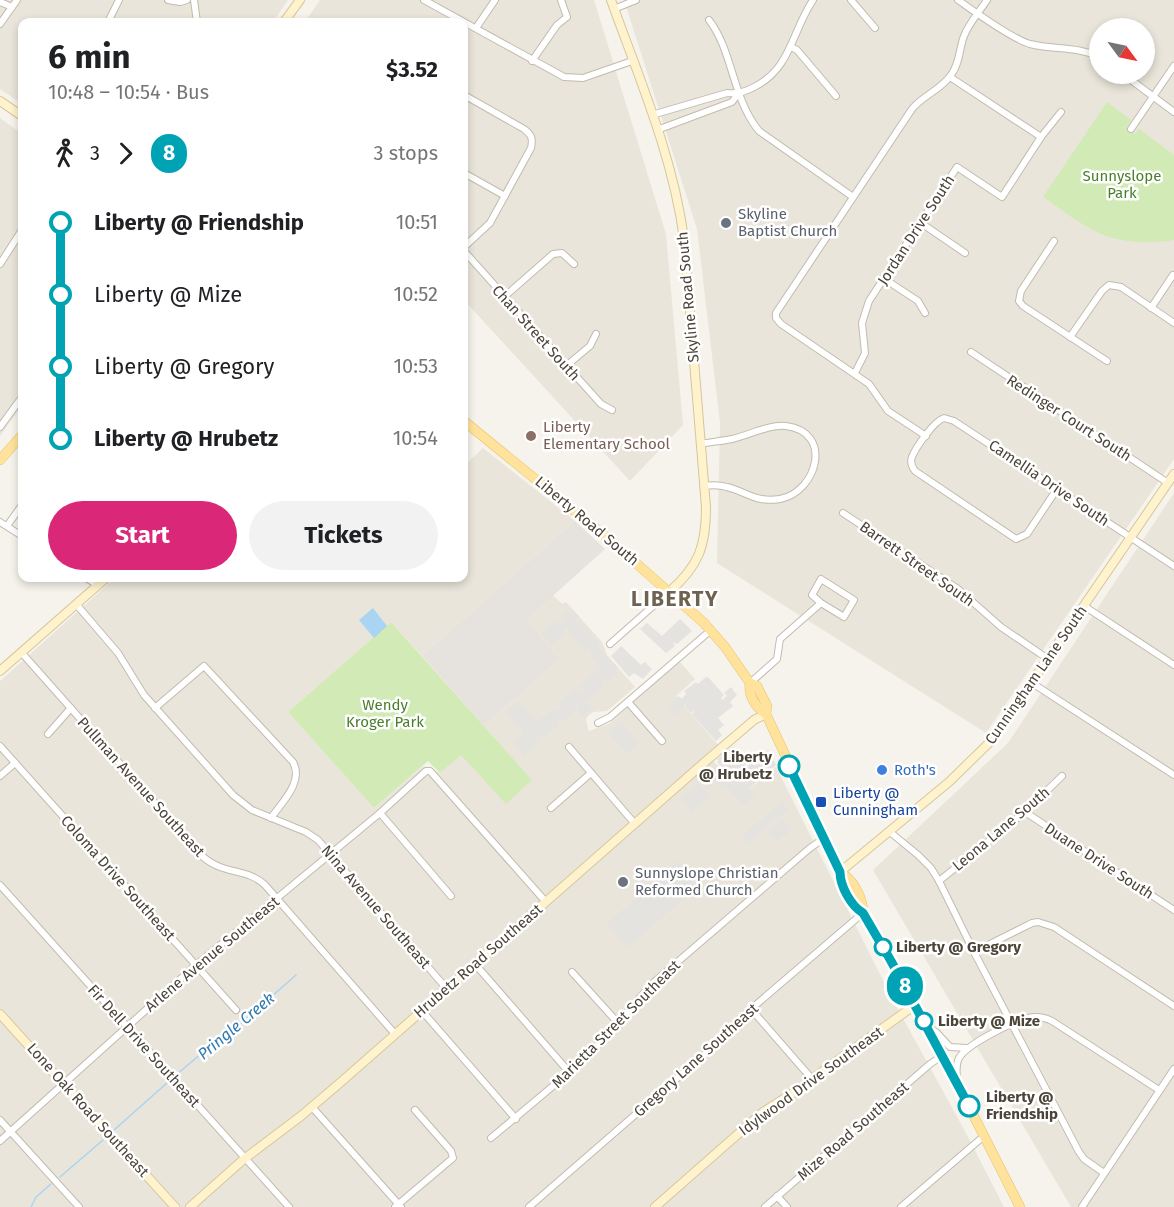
<!DOCTYPE html>
<meta charset="utf-8">
<style>
:root{--surface:#fff;--page:#f2f2f2;--text:#202124;--muted:#757577;--accent:#db2777}
body{margin:0;font-family:"Fira Sans",sans-serif;background:var(--page);color:var(--text);height:100vh;display:flex;flex-direction:column;font-size:22px;white-space:nowrap}
*{box-sizing:border-box;margin:0}
p{font-size:20px;color:var(--muted)}
.icon{flex:none;width:33px;height:33px;fill:none;stroke:currentColor;stroke-width:2;stroke-linecap:round;stroke-linejoin:round}
.map{position:relative;flex:1;overflow:hidden}
.panel{position:absolute;left:18px;top:18px;width:450px;height:564px;display:flex;flex-direction:column;background:var(--surface);border-radius:12px;box-shadow:0 3px 9px #0003}
.panel>*{flex:none}
.badge{padding:0 12px;border-radius:20px;font-size:21px;line-height:39px}
.needle{width:39px;rotate:123deg}
.tools{position:absolute;left:1089px;top:18px;display:grid;gap:12px}
.tools a{display:grid;place-items:center;width:66px;height:66px;border-radius:50%;background:var(--surface);box-shadow:0 3px 9px #0003;font-size:30px}
.map>.badge{position:absolute;translate:-50% -50%;box-shadow:0 0 0 3px #fff}
.legs{display:flex;align-items:center;gap:9px;height:66px;padding:0 30px;font-size:20px}
.legs p{margin-inline-start:auto}
.summary{display:flex;align-items:center;justify-content:space-between;height:102px;padding:0 30px}
h1{font-size:33px;font-weight:700;line-height:45px}
.action{display:flex;gap:12px;margin-top:auto;padding:12px 30px}
.action a{flex:1;height:69px;border-radius:36px;background:var(--accent);color:#fff;font-size:24px;font-weight:700;line-height:69px;text-align:center}
.action a+a{background:var(--page);color:var(--text)}
ul{padding:0 30px;list-style:none}
li{display:flex;align-items:center;gap:21px;height:72px;font-size:22px}
li i{display:grid;place-items:center;width:9px;height:100%;margin:0 8px;background:currentColor}
li i::after{content:'';width:15px;height:15px;margin:-8px;border:4px solid;border-radius:50%;background:var(--surface)}
li p{margin-inline-start:auto}
li:first-child i{background:linear-gradient(#0000 50%,currentColor 0)}
li:last-child i{background:linear-gradient(currentColor 50%,#0000 0)}
.map>svg:first-child{display:block}
.residential{fill:#eae5da;fill-rule:evenodd}
.industrial{fill:#e6e2dd}
.green{fill:#d2eab5}
.parking{fill:#e5e3e0}
.water{fill:#a9d4f2}
.lines{fill:none;stroke-linecap:round;stroke-linejoin:round}
.stream{stroke:#a9d4f2;stroke-width:1.5}
.street-casing{stroke:#c2bbae;stroke-width:8}
.secondary-casing{stroke:#d6c79b;stroke-width:10}
.primary-casing{stroke:#e6c16a;stroke-width:10}
.street{stroke:#fff;stroke-width:6}
.secondary{stroke:#fff3cd;stroke-width:8}
.primary{stroke:#ffe39c;stroke-width:9}
.line-1-casing{stroke:#fff;stroke-width:14}
.line-1{stroke:#00a3b4;stroke-width:9}
.worship-dot{fill:#6b7280;stroke:#fff;stroke-width:2}
.education-dot{fill:#8d6e63;stroke:#fff;stroke-width:2}
.stop-1-dot{fill:#fff;stroke:#00a3b4;stroke-width:3}
.shop-dot{fill:#3f7fe0;stroke:#fff;stroke-width:2}
.transit-dot{fill:#1a4fb4;stroke:#fff;stroke-width:2}
.labels{text-anchor:middle;dominant-baseline:central;stroke-width:5;stroke-linejoin:round;paint-order:stroke}
.park-label{font-size:15px;fill:#4a7f2a;stroke:#fff}
.worship-label{font-size:15px;fill:#5b616d;stroke:#fff;text-anchor:start}
.street-label{font-size:15px;fill:#4b4439;stroke:#fff}
.education-label{font-size:15px;fill:#785e54;stroke:#fff;text-anchor:start}
.stop-label{font-size:15px;font-weight:bold;fill:#4b4439;stroke:#fff;text-anchor:start}
.shop-label{font-size:15px;fill:#366cbe;stroke:#fff;text-anchor:start}
.transit-label{font-size:15px;fill:#164399;stroke:#fff;text-anchor:start}
.water-label{font-size:16px;font-style:italic;fill:#2e7ab2;stroke:#fff}
.district-label{font-size:21px;font-weight:bold;letter-spacing:1.5px;fill:#6e6250;stroke:#fff}
</style>
<div class="map">
<svg width="1174" height="1207" viewBox="0 0 1174 1207">
<rect width="100%" height="100%" fill="#f6f3ec"/>
<g class="residential">
<polygon points="0,0 288,0 273,22 22,22 22,104 0,89"/>
<polygon points="320,0 594,0 666,234 683,425 630,481 464,300 464,22 305,22"/>
<path d="M624,0H1174V459L986,733L717,563L720,423L697,229ZM1100,28H1144V74H1100Z"/>
<polygon points="0,118 22,134 22,406 0,436"/>
<polygon points="483,448 575,521 422,656 391,622 288,712 374,808 423,766 440,773 461,754 532,780 484,726 559,659 525,620 553,595 562,604 566,602 602,642 607,655 635,687 607,711 593,712 588,716 586,720 589,731 610,723 679,661 695,679 676,696 719,746 714,762 730,778 737,775 751,788 776,767 894,1002 966,1133 1004,1207 0,1207 0,681 115,578 464,578 464,466"/>
<polygon points="1174,493 1174,1207 1071,1207 873,870 1008,743"/>
</g>
<polygon class="industrial" points="575,521 605,549 526,620 559,659 484,726 422,656"/>
<g class="green">
<path d="M1107,102L1131,120L1126,128L1135,134L1139,129L1174,155V240C1151,244 1120,243 1099,233C1079,224 1061,209 1043,197Z"/>
<polygon points="391,622 532,780 506,804 461,755 440,773 428,761 374,808 288,712"/>
</g>
<g class="parking">
<polygon points="568,610 572,613 574,611 579,616 575,623 579,620 600,644 597,647 618,667 616,669 619,673 608,682 605,679 601,682 605,686 586,702 583,698 585,704 588,702 593,707 590,710 582,717 577,711 579,707 574,706 576,710 564,721 560,718 556,721 559,725 545,737 542,734 538,737 541,741 523,756 513,743 524,733 505,712 518,701 537,722 554,708 557,711 561,708 557,704 576,688 579,692 582,689 579,685 600,667 590,657 593,653 589,648 585,651 568,631 570,627 565,628 564,630 566,633 552,646 541,634 557,619 561,623 564,620 561,616"/>
<polygon points="680,619 692,631 677,644 673,642 675,646 666,653 640,629 647,623 662,636"/>
<polygon points="621,646 641,665 645,662 652,669 643,679 634,673 629,677 611,656"/>
<polygon points="706,677 708,677 724,695 721,698 722,700 727,696 724,693 731,687 737,695 730,702 733,706 718,718 724,725 718,730 722,735 716,741 692,714 695,710 691,713 685,706 688,702 675,715 667,706 679,696 682,699 686,694 684,691 696,682 698,684"/>
<polygon points="621,722 640,743 627,754 609,733"/>
<polygon points="733,746 748,763 742,768 743,770 768,750 776,765 750,788 738,774 734,773 730,776 717,762 719,761 717,759"/>
<polygon points="717,766 731,780 737,777 755,795 743,805 725,784 721,787 708,772"/>
<polygon points="699,783 710,796 691,812 681,799"/>
<polygon points="782,802 788,809 748,843 741,836"/>
<polygon points="781,818 792,829 777,842 767,830"/>
<polygon points="677,861 698,885 628,948 607,924"/>
</g>
<polygon class="water" points="373,608 387,626 374,638 359,620"/>
<g class="lines">
<g class="stream">
<polyline points="176,1075 208,1048 221,1041 296,975"/>
<polyline points="113,1131 168,1082"/>
<polyline points="60,1177 103,1140"/>
<polyline points="31,1207 36,1197 51,1184"/>
</g>
<defs>
<g id="street">
<polyline points="168,0 180,2 187,0"/>
<polyline points="194,0 197,22"/>
<polyline points="424,0 564,77 583,78 632,61"/>
<polyline points="851,0 875,28"/>
<path d="M958,0C975,12 1012,39 1030,44C1054,50 1077,46 1100,57"/>
<polyline points="0,2 12,7"/>
<polyline points="614,9 636,0"/>
<path d="M709,20C733,51 732,98 759,131L853,197"/>
<polyline points="108,22 119,0"/>
<polyline points="0,24 17,0"/>
<polyline points="476,28 495,0"/>
<polyline points="791,47 797,50 836,96"/>
<polyline points="532,61 557,25 567,17 561,0"/>
<polyline points="1123,74 1174,112"/>
<polyline points="950,77 1041,137"/>
<path d="M464,95L524,129C532,135 533,139 531,148L490,223L464,247"/>
<path d="M652,115L727,93C738,94 744,92 754,87C791,69 792,31 813,0"/>
<polyline points="1131,129 1174,66"/>
<polyline points="657,130 732,102 738,94"/>
<polyline points="464,173 505,196"/>
<polyline points="921,223 965,253"/>
<polyline points="1054,241 1021,291 1019,301 1023,306 1107,361"/>
<polyline points="464,251 601,404 612,410"/>
<polyline points="0,264 22,230"/>
<polyline points="883,278 918,301 925,313"/>
<polyline points="504,297 553,254 562,253 574,264"/>
<polyline points="1151,308 1173,275"/>
<polyline points="1070,337 1102,291 1109,285 1121,287 1174,323"/>
<polyline points="971,352 1168,483"/>
<polyline points="566,366 590,346 596,334"/>
<polyline points="855,373 865,353 862,323 869,301 957,167 1002,197 1041,137 1061,112"/>
<polyline points="0,427 22,397"/>
<path d="M926,436L888,411L869,384L781,324L776,318V313L912,109C923,95 941,90 951,75C960,63 959,49 964,36C969,23 980,11 987,0"/>
<path d="M700,444C711,442 722,441 732,439C749,435 770,424 786,426C834,432 817,492 780,499C756,503 747,492 727,487C720,485 711,485 704,486"/>
<path d="M1057,489L1027,534L1016,539L915,471C912,467 910,462 912,457C916,447 934,421 944,418L954,421L1174,566"/>
<polyline points="843,513 958,589 1001,627 1048,659"/>
<polyline points="0,522 22,536"/>
<polyline points="7,526 22,505"/>
<polyline points="86,578 98,585"/>
<polyline points="76,604 118,653 144,695 233,795 252,810 306,832 318,840 447,989"/>
<polyline points="1084,606 1174,665"/>
<polyline points="610,644 669,592"/>
<path d="M21,652L201,855C223,876 246,867 265,885L395,1034"/>
<polyline points="750,683 777,659 780,639 821,603 844,617 854,600 821,579 812,595 821,603"/>
<polyline points="1032,683 1174,775"/>
<polyline points="628,702 662,741"/>
<path d="M155,708L204,666L293,762C304,782 282,802 271,818"/>
<polyline points="598,723 610,717 711,630"/>
<polyline points="48,734 71,708"/>
<polyline points="0,746 236,1010"/>
<polyline points="569,747 635,824"/>
<polyline points="0,776 15,763"/>
<polyline points="551,808 591,773"/>
<polyline points="1025,812 1174,910"/>
<polyline points="380,813 451,896"/>
<polyline points="890,832 918,855 931,868 939,881 974,952 1079,1152 1084,1159 1104,1173"/>
<polyline points="939,881 1025,812 1062,776"/>
<polyline points="0,885 289,1207"/>
<polyline points="974,952 1032,923 1038,922 1054,927 1174,1006"/>
<polyline points="475,964 569,1072"/>
<polyline points="572,972 618,1023"/>
<polyline points="751,1009 812,1079"/>
<polyline points="422,1011 516,1119"/>
<polyline points="926,1026 936,1032 950,1047 967,1048"/>
<path d="M957,1082C957,1074 955,1066 959,1058C967,1044 1012,1022 1028,1018C1037,1016 1044,1017 1052,1021L1159,1090"/>
<polyline points="312,1107 401,1207"/>
<polyline points="0,1120 79,1207"/>
<polyline points="491,1138 565,1076 597,1046 653,983 810,848 823,839"/>
<polyline points="0,1141 196,965 380,813 426,771 430,771 546,902"/>
<polyline points="777,1196 787,1207"/>
<polyline points="395,1207 453,1158 451,1151 415,1110"/>
<polyline points="529,1207 705,1054 751,1009 863,913"/>
<polyline points="765,1207 930,1064 942,1056"/>
<polyline points="901,1207 984,1136"/>
<polyline points="1082,1207 1174,1069"/>
</g>
<g id="secondary">
<path d="M611,0C639,78 673,156 684,239L706,507C706,546 699,566 669,592"/>
<polyline points="284,22 300,0"/>
<polyline points="0,101 22,116"/>
<polyline points="0,671 106,578"/>
<polyline points="840,872 949,782 992,740 1174,474"/>
<polyline points="0,1014 175,1207"/>
<polyline points="190,1207 244,1159 301,1116 341,1082 706,761 754,720 766,714"/>
<polyline points="655,1207 763,1112 801,1088 827,1068 915,1005"/>
</g>
<g id="primary">
<path d="M464,421L604,535L704,623L725,647L750,683L757,686L767,706L766,714L840,872C840,886 851,906 863,913L957,1083L1020,1207"/>
<polyline points="0,460 22,435"/>
<path d="M750,683C748,695 755,707 766,714"/>
<path d="M840,872C853,879 863,898 863,913"/>
</g>
</defs>
<use href="#street" class="street-casing"/>
<use href="#secondary" class="secondary-casing"/>
<use href="#primary" class="primary-casing"/>
<use href="#street" class="street"/>
<use href="#secondary" class="secondary"/>
<use href="#primary" class="primary"/>
</g>
<g class="lines">
<defs>
<path id="line-1" d="M789,766L840,872C840,886 851,906 863,913L891,961L969,1106"/>
</defs>
<use href="#line-1" class="line-1-casing"/>
<use href="#line-1" class="line-1"/>
</g>
<g class="worship-dot">
<circle cx="726" cy="223" r="6"/>
<circle cx="623" cy="882" r="6"/>
</g>
<circle class="education-dot" cx="531" cy="436" r="6"/>
<g class="stop-1-dot">
<circle cx="789" cy="766" r="10"/>
<circle cx="883" cy="947" r="8"/>
<circle cx="924" cy="1021" r="8"/>
<circle cx="969" cy="1106" r="10"/>
</g>
<circle class="shop-dot" cx="882" cy="770" r="6"/>
<rect class="transit-dot" x="815" y="796" width="12" height="12" rx="3"/>
<g class="labels">
<g class="park-label">
<text x="1122" y="176">Sunnyslope<tspan x="1122" dy="17">Park</tspan></text>
<text x="385" y="705">Wendy<tspan x="385" dy="17">Kroger Park</tspan></text>
</g>
<g class="worship-label">
<text x="738" y="214">Skyline<tspan x="738" dy="17">Baptist Church</tspan></text>
<text x="635" y="873">Sunnyslope Christian<tspan x="635" dy="17">Reformed Church</tspan></text>
</g>
<g class="street-label">
<text transform="translate(916 230) rotate(-57)">Jordan Drive South</text>
<text transform="translate(688 297) rotate(-95)">Skyline Road South</text>
<text transform="translate(536 333) rotate(48)">Chan Street South</text>
<text transform="translate(1069 418) rotate(33)">Redinger Court South</text>
<text transform="translate(1049 483) rotate(34)">Camellia Drive South</text>
<text transform="translate(587 521) rotate(40)">Liberty Road South</text>
<text transform="translate(917 564) rotate(35)">Barrett Street South</text>
<text transform="translate(1036 675) rotate(-55)">Cunningham Lane South</text>
<text transform="translate(141 787) rotate(48)">Pullman Avenue Southeast</text>
<text transform="translate(1001 829) rotate(-40)">Leona Lane South</text>
<text transform="translate(1099 861) rotate(33)">Duane Drive South</text>
<text transform="translate(118 878) rotate(48)">Coloma Drive Southeast</text>
<text transform="translate(376 907) rotate(49)">Nina Avenue Southeast</text>
<text transform="translate(212 954) rotate(-40)">Arlene Avenue Southeast</text>
<text transform="translate(478 961) rotate(-41)">Hrubetz Road Southeast</text>
<text transform="translate(616 1024) rotate(-45)">Marietta Street Southeast</text>
<text transform="translate(144 1046) rotate(48)">Fir Dell Drive Southeast</text>
<text transform="translate(696 1060) rotate(-42)">Gregory Lane Southeast</text>
<text transform="translate(811 1081) rotate(-36)">Idylwood Drive Southeast</text>
<text transform="translate(88 1110) rotate(48)">Lone Oak Road Southeast</text>
<text transform="translate(853 1131) rotate(-41)">Mize Road Southeast</text>
</g>
<g class="education-label">
<text x="543" y="427">Liberty<tspan x="543" dy="17">Elementary School</tspan></text>
</g>
<g class="stop-label">
<text x="772" y="757" text-anchor="end">Liberty<tspan x="772" dy="17">@ Hrubetz</tspan></text>
<text x="896" y="947">Liberty @ Gregory</text>
<text x="938" y="1021">Liberty @ Mize</text>
<text x="986" y="1097">Liberty @<tspan x="986" dy="17">Friendship</tspan></text>
</g>
<g class="shop-label">
<text x="894" y="770">Roth's</text>
</g>
<g class="transit-label">
<text x="833" y="793">Liberty @<tspan x="833" dy="17">Cunningham</tspan></text>
</g>
<g class="water-label">
<text transform="translate(236 1026) rotate(-40)">Pringle Creek</text>
</g>
<g class="district-label">
<text x="675" y="599">LIBERTY</text>
</g>
</g>
</svg>
<div class="tools">
<a><svg class="needle" viewBox="-14 -14 28 28"><path d="M0-13l5 13h-10z" fill="#e53935"/><path d="M0 13l5-13h-10z" fill="#757577"/></svg></a>
</div>
<b class="badge" style="left:905px;top:986px;background:#00a3b4;color:#fff">8</b>
<section class="panel">
<div class="summary"><div><h1>6 min</h1><p>10:48 – 10:54 · Bus</p></div><b>$3.52</b></div>
<div class="legs"><svg class="icon" aria-label="walk" viewBox="0 0 24 24"><circle cx="13" cy="4" r="2"/><path d="M13 8l-2 6 4 7M11 14l-3 7M7 12l3-4h3l4 4"/></svg>3<svg class="icon" aria-label="forward" viewBox="0 0 24 24"><path d="M9 5l7 7-7 7"/></svg><b class="badge" style="background:#00a3b4;color:#fff">8</b><p>3 stops</p></div>
<ul>
<li><i style="color:#00a3b4"></i><b>Liberty @ Friendship</b><p>10:51</p></li>
<li><i style="color:#00a3b4"></i><span>Liberty @ Mize</span><p>10:52</p></li>
<li><i style="color:#00a3b4"></i><span>Liberty @ Gregory</span><p>10:53</p></li>
<li><i style="color:#00a3b4"></i><b>Liberty @ Hrubetz</b><p>10:54</p></li>
</ul>
<div class="action"><a>Start</a><a>Tickets</a></div>
</section>
</div>
